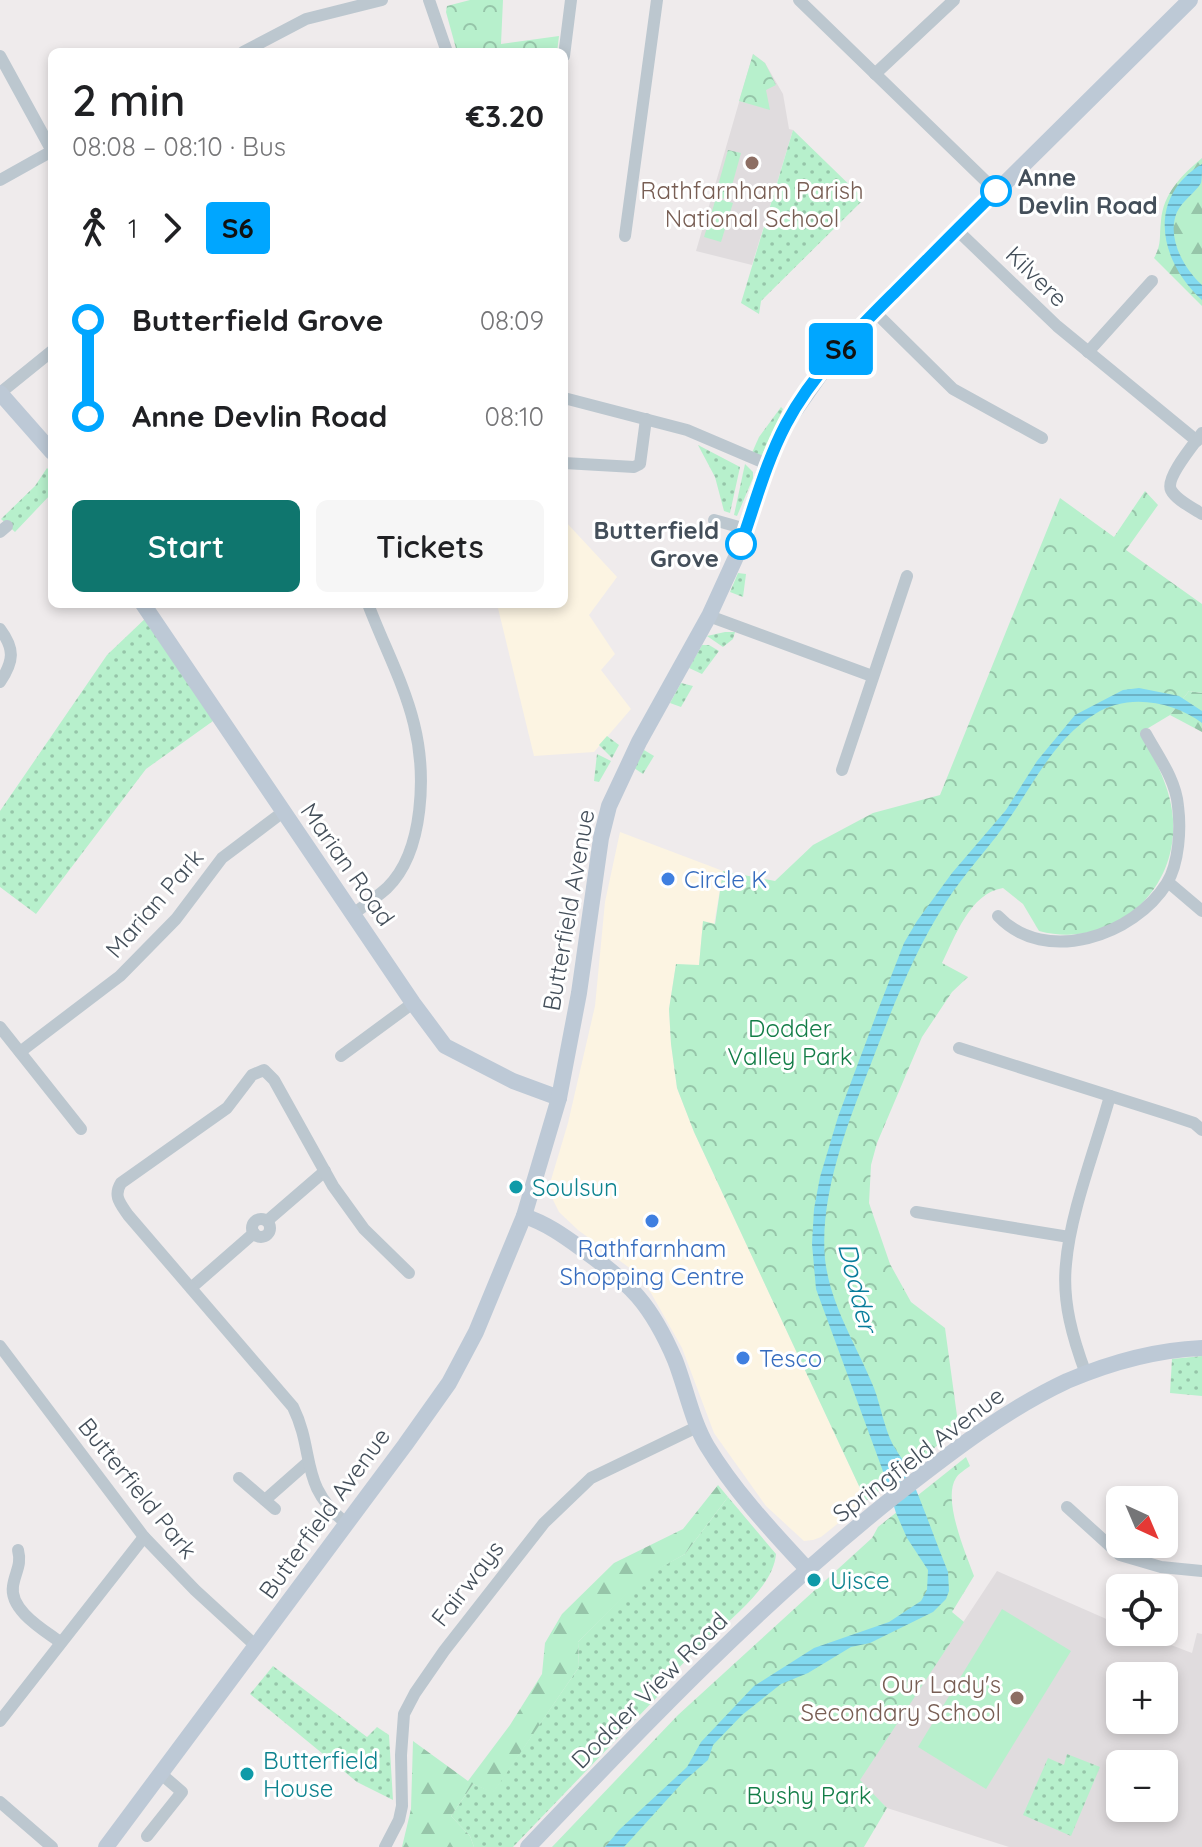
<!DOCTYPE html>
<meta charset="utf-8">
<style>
:root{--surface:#fff;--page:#f6f6f6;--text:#202124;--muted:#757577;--accent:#0f766e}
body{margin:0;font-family:Quicksand,sans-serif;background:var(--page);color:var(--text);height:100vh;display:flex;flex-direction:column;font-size:30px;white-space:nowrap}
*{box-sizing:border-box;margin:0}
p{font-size:26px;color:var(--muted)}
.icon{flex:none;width:44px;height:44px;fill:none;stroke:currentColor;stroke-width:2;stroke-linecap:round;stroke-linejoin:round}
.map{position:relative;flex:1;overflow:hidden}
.side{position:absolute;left:48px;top:48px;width:520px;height:560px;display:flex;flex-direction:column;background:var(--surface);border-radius:12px;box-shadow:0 4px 12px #0003}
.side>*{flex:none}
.badge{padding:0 16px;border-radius:6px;font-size:28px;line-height:52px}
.needle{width:52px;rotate:136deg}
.buttons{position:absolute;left:1106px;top:1486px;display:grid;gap:16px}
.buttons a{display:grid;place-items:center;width:72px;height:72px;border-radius:12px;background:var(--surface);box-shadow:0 4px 12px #0003;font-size:40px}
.map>.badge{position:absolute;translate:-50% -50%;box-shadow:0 0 0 4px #fff}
.legs{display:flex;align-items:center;gap:12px;height:88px;padding:0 24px;font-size:26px}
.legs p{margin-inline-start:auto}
.summary{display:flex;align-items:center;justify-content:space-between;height:136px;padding:0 24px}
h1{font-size:44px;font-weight:600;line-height:60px}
.action{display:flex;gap:16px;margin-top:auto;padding:16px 24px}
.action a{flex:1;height:92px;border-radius:12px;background:var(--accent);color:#fff;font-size:32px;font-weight:600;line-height:92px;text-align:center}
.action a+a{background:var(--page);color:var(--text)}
ul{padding:0 24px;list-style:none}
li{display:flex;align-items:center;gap:28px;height:96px;font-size:30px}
li i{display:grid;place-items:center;width:12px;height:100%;margin:0 10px;background:currentColor}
li i::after{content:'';width:20px;height:20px;margin:-10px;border:6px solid;border-radius:50%;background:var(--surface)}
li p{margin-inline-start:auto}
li:first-child i{background:linear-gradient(#0000 50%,currentColor 0)}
li:last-child i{background:linear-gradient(currentColor 50%,#0000 0)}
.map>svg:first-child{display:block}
.commercial{fill:#fcf4e2}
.education{fill:#e0dcde;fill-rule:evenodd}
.grass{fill:url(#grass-dots)}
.forest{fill:url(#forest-firs)}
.park{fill:url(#park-crowns)}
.pitch{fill:#b7f0cc}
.water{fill:url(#water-rules)}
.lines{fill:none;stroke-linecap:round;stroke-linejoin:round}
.street{stroke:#bcc7cf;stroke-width:12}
.secondary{stroke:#bdc9d6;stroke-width:16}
.line-1-casing{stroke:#fff;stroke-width:18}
.line-1{stroke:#00a6ff;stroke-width:12}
.education-dot{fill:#8d6e63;stroke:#fff;stroke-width:3}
.stop-1-dot{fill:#fff;stroke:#00a6ff;stroke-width:4}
.shop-dot{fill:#3f7fe0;stroke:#fff;stroke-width:3}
.culture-dot{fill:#0f9aa8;stroke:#fff;stroke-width:3}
.labels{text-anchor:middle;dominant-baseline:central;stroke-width:6;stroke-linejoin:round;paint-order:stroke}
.stop-label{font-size:24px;font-weight:bold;fill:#444f5a;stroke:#fff;text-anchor:start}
.education-label{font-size:24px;fill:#785e54;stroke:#fff}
.street-label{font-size:24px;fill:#444f5a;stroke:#fff}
.shop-label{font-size:24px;fill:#366cbe;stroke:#fff;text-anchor:start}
.park-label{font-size:24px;fill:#137d47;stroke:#fff}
.culture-label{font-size:24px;fill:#0d838f;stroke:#fff;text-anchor:start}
.water-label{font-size:26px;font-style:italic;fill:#087d9b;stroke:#fff}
</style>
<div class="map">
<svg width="1202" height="1847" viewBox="0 0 1202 1847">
<defs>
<pattern id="grass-dots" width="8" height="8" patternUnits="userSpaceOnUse" patternTransform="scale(2)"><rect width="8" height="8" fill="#b7f0cc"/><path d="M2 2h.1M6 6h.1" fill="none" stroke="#96c5a9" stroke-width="1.8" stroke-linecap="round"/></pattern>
<pattern id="forest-firs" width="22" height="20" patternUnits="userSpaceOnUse" patternTransform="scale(2)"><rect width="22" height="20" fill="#b7f0cc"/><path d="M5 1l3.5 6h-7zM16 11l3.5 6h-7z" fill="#96c5a9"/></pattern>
<pattern id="park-crowns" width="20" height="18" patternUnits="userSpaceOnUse" patternTransform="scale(2)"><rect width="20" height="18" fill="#b7f0cc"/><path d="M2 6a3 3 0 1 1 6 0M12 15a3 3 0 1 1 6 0" fill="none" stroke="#96c5a9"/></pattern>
<pattern id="water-rules" width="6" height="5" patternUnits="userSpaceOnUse" patternTransform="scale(2)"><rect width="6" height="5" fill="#82d9ef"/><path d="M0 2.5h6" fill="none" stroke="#6cb2c5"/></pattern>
</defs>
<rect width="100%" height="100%" fill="#efebec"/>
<g class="commercial">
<polygon points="564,520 617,577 589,615 615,654 601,670 631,709 594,752 534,756 497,604 564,604"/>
<polygon points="620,832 723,871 714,924 703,922 699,966 676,964 669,1009 671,1044 677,1088 694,1132 866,1501 821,1537 813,1540 804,1541 766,1506 714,1433 682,1348 651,1293 635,1272 578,1230 559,1212 548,1190 568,1123 595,1006 605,902"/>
</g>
<g class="education">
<polygon points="753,54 765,63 783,94 789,129 793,130 752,265 696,251"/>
<path d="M997,1571L1120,1625V1632H1137L1192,1653L1197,1633L1202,1634V1847H1009L887,1808L859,1780ZM1120,1676H1164V1720H1120ZM1120,1764H1164V1808H1120Z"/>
</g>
<g class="grass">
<polygon points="793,130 864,199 761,301 759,314 741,303"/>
<polygon points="781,407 783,409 762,455 760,457 751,455 759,437"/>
<polygon points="698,445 740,467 730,513 724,511 715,477"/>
<polygon points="745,464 753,472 753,478 737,516 734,515"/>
<polygon points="47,468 52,473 52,493 15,532 1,519 35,486"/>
<polygon points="738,573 746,574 743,597 730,592"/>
<polygon points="150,614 220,716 146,769 36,914 0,887 0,811 107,655"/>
<polygon points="725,632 735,632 733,639 723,647 707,636"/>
<polygon points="702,645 709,645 719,651 702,674 689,668"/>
<polygon points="681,683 693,686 681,707 670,703"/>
<polygon points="607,736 619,745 612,758 599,745"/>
<polygon points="644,750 654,756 643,774 634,768"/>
<polygon points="597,754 611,761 599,782 594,781"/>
<polygon points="1202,1356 1202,1396 1170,1393 1172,1359"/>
<path d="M728,1497L776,1554C772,1603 682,1648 659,1695L513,1847H474L470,1836L451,1816L473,1784L493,1792L579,1667L578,1642L641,1578L685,1554Z"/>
<polygon points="273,1666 367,1737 377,1727 389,1735 393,1800 357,1782 250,1694"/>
<polygon points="1067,1754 1100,1767 1071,1836 1023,1815 1048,1758 1064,1765"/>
</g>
<g class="forest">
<path d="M1202,158V306L1154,258C1162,244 1159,237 1161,221C1163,193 1182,175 1202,158Z"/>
<polygon points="1189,691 1202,693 1202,732 1170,715"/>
<polygon points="718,1485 728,1497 685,1554 641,1579 578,1642 579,1667 493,1793 473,1784 451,1816 470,1836 474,1847 402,1847 411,1809 413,1741 468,1781 510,1725 542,1674 545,1643 562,1614 614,1563 683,1529"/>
</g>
<g class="park">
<polygon points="470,0 503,0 501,44 559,36 557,52 457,52 446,12 447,6"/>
<polygon points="753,54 765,63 776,85 766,90 770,110 739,101"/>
<polygon points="728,150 741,153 728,200 715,196"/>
<path d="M1145,491L1158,505L1126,550L1202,604V693L1189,691L1170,715L1140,733C1155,758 1171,789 1173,819C1178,893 1111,950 1039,931L1023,904L1003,888C970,893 955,937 942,963L968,977L952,992L922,1037L877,1143L871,1165L869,1203L890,1264L911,1302L945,1328L958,1423L956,1431L866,1501L694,1132L677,1088L671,1044L669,1009L676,964L699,965L703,921L715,924L723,871L775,881L813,845L873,813L940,795L1060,498L1114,537Z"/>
<path d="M966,1457L970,1466C966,1469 958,1474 956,1478C942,1499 966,1554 974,1576L952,1612L964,1622L860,1780L887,1808L864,1847H552L678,1715L872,1538L878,1527Z"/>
</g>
<g class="pitch">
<polygon points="716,198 733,203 721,242 704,237"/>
<polygon points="1002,1609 1071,1651 986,1789 918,1747"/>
</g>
<g class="water">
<path d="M1202,164C1202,169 1202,179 1201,183C1195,193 1183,200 1177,212C1166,237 1184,269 1202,285V300C1159,261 1146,198 1202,164Z"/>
<path d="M1139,688L1179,696L1202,711V723C1173,701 1127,693 1095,714C1056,738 1036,779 1011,816C991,846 965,872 946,902C914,952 893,1006 872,1061C849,1120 819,1194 825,1259C830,1305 857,1346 874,1388C881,1407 884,1427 893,1445C897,1452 902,1458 906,1466C921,1500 934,1537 948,1572L949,1591L946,1599L933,1612L870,1643L851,1647L808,1673L781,1684L742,1715L713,1745L708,1760L683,1782L624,1847H605L619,1830L687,1767L701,1742L754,1686L814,1648L889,1622L921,1601L927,1590L928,1570L907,1538L896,1513L884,1474L816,1289L812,1244L814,1209L820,1177L838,1117L878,1010L904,943L917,921L952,873L1006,810L1037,761L1075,715L1123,690Z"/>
</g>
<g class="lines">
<g class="street">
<polyline points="429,0 447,52"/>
<polyline points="799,0 996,191"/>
<polyline points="243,52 306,19 382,0"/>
<polyline points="0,56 52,151"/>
<polyline points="564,56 571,0"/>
<polyline points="875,74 954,0"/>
<polyline points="0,180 52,151"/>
<polyline points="957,230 1057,326 1197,441"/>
<polyline points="625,236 657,0"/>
<polyline points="875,312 953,389 1042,438"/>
<polyline points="1088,352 1152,281"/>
<polyline points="0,393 52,351"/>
<polyline points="564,398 687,430 767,464"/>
<path d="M1202,433C1194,444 1165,478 1171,490C1176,500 1193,508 1202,514"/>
<polyline points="564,463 634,467 640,464 646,419"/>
<polyline points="714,520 746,529"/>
<polyline points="0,532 7,526"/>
<polyline points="709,616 872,676"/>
<path d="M0,629C15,649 14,661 0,682"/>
<polyline points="842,770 907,576"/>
<polyline points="1168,882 1202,911"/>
<path d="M353,914C364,906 377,897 387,888C425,851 426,772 414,724C404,683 383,644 368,604"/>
<path d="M998,916C1045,966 1134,936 1167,883C1179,863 1181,829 1178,806C1176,780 1158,756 1146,734"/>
<polyline points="0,1027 81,1129"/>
<polyline points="959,1048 1167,1114 1194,1123 1202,1130"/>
<polyline points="20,1052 120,976 176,919 222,858 283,812"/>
<polyline points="341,1056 413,1003"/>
<polyline points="916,1212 1069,1237"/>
<circle cx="261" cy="1228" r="9"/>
<polyline points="267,1221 325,1171"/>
<polyline points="191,1288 254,1233"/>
<polyline points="0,1346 144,1537 195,1590 256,1646"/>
<path d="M1086,1374C1073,1339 1062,1302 1066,1264C1070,1213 1096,1147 1110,1096"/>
<polyline points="239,1478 275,1509"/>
<polyline points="265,1500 307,1463"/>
<polyline points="1067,1507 1120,1555 1161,1567 1202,1571"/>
<path d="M347,1524C298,1485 316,1454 293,1407L128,1215C120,1203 113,1196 121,1183L227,1108L252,1075L264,1070L274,1080L333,1186L364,1229L409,1273"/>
<path d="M18,1550C22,1565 15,1572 13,1586C9,1610 44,1630 60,1642"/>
<polyline points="0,1721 144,1537"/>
<polyline points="0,1802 52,1847"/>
<polyline points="147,1836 182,1792 160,1773"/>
<polyline points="385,1847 399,1820 402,1806 401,1755 404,1714 415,1693 444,1651 544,1523 591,1478 699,1426"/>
</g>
<g class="secondary">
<polyline points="0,393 52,452"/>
<polyline points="143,604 413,1003 445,1046 513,1081 559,1098"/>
<path d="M524,1216C546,1223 564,1236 582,1249C631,1284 651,1304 675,1360C686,1388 692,1421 707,1446C735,1492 772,1531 808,1570"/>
<polyline points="106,1847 405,1445 449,1383 476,1332 524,1216 559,1098 579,993 601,838 609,806 639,742 709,616 736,557 767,464 787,422 829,362 875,312 1190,0"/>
<path d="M528,1847C645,1724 763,1601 896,1495C950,1453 1005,1410 1067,1381C1109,1363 1156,1350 1202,1348"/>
</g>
</g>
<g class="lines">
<defs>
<path id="line-1" d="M741,544C755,504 766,462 786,424C813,373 856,331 896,291C929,258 962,224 996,191"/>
</defs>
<use href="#line-1" class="line-1-casing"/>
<use href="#line-1" class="line-1"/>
</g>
<g class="education-dot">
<circle cx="752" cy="163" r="8"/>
<circle cx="1017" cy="1698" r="8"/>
</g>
<g class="stop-1-dot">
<circle cx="996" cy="191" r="14"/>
<circle cx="741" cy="544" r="14"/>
</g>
<g class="shop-dot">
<circle cx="668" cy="879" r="8"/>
<circle cx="652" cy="1221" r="8"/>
<circle cx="743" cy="1358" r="8"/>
</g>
<g class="culture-dot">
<circle cx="516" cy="1187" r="8"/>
<circle cx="814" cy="1580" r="8"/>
<circle cx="247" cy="1774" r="8"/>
</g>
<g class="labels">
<g class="stop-label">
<text x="1018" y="177">Anne<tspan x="1018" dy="28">Devlin Road</tspan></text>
<text x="719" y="530" text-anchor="end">Butterfield<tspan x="719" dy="28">Grove</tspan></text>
</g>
<g class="education-label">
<text x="752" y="190">Rathfarnham Parish<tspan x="752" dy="28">National School</tspan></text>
<text x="1001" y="1684" text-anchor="end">Our Lady's<tspan x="1001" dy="28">Secondary School</tspan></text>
</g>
<g class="street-label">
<text transform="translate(1037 276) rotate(44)">Kilvere</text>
<text transform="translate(348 864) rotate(55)">Marian Road</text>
<text transform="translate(154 903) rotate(-49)">Marian Park</text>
<text transform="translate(568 910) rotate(-80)">Butterfield Avenue</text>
<text transform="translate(918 1454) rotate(-37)">Springfield Avenue</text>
<text transform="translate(138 1488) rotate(51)">Butterfield Park</text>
<text transform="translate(324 1513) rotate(-54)">Butterfield Avenue</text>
<text transform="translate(467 1583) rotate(-52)">Fairways</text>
<text transform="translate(649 1690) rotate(-45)">Dodder View Road</text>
</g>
<g class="shop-label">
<text x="684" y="879">Circle K</text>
<text x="652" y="1248" text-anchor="middle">Rathfarnham<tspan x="652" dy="28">Shopping Centre</tspan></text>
<text x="759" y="1358">Tesco</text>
</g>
<g class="park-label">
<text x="790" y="1028">Dodder<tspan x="790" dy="28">Valley Park</tspan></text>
<text x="809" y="1795">Bushy Park</text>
</g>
<g class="culture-label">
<text x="532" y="1187">Soulsun</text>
<text x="830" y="1580">Uisce</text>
<text x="263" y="1760">Butterfield<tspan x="263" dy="28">House</tspan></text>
</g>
<g class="water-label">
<text transform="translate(858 1287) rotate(76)">Dodder</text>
</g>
</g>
</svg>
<div class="buttons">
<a><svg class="needle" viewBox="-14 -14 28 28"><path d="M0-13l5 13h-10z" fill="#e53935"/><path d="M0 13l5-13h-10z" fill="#757577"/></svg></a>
<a><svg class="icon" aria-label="locate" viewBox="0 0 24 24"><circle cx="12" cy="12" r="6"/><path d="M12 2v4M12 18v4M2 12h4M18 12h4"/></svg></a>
<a>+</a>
<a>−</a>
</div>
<b class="badge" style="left:841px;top:349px;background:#00a6ff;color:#111">S6</b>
<section class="side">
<div class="summary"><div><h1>2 min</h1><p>08:08 – 08:10 · Bus</p></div><b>€3.20</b></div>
<div class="legs"><svg class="icon" aria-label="walk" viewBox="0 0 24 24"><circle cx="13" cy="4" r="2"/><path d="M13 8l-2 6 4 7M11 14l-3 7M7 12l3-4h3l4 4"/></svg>1<svg class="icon" aria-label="forward" viewBox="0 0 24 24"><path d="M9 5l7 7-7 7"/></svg><b class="badge" style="background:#00a6ff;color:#111">S6</b></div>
<ul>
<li><i style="color:#00a6ff"></i><b>Butterfield Grove</b><p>08:09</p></li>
<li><i style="color:#00a6ff"></i><b>Anne Devlin Road</b><p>08:10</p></li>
</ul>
<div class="action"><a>Start</a><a>Tickets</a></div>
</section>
</div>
